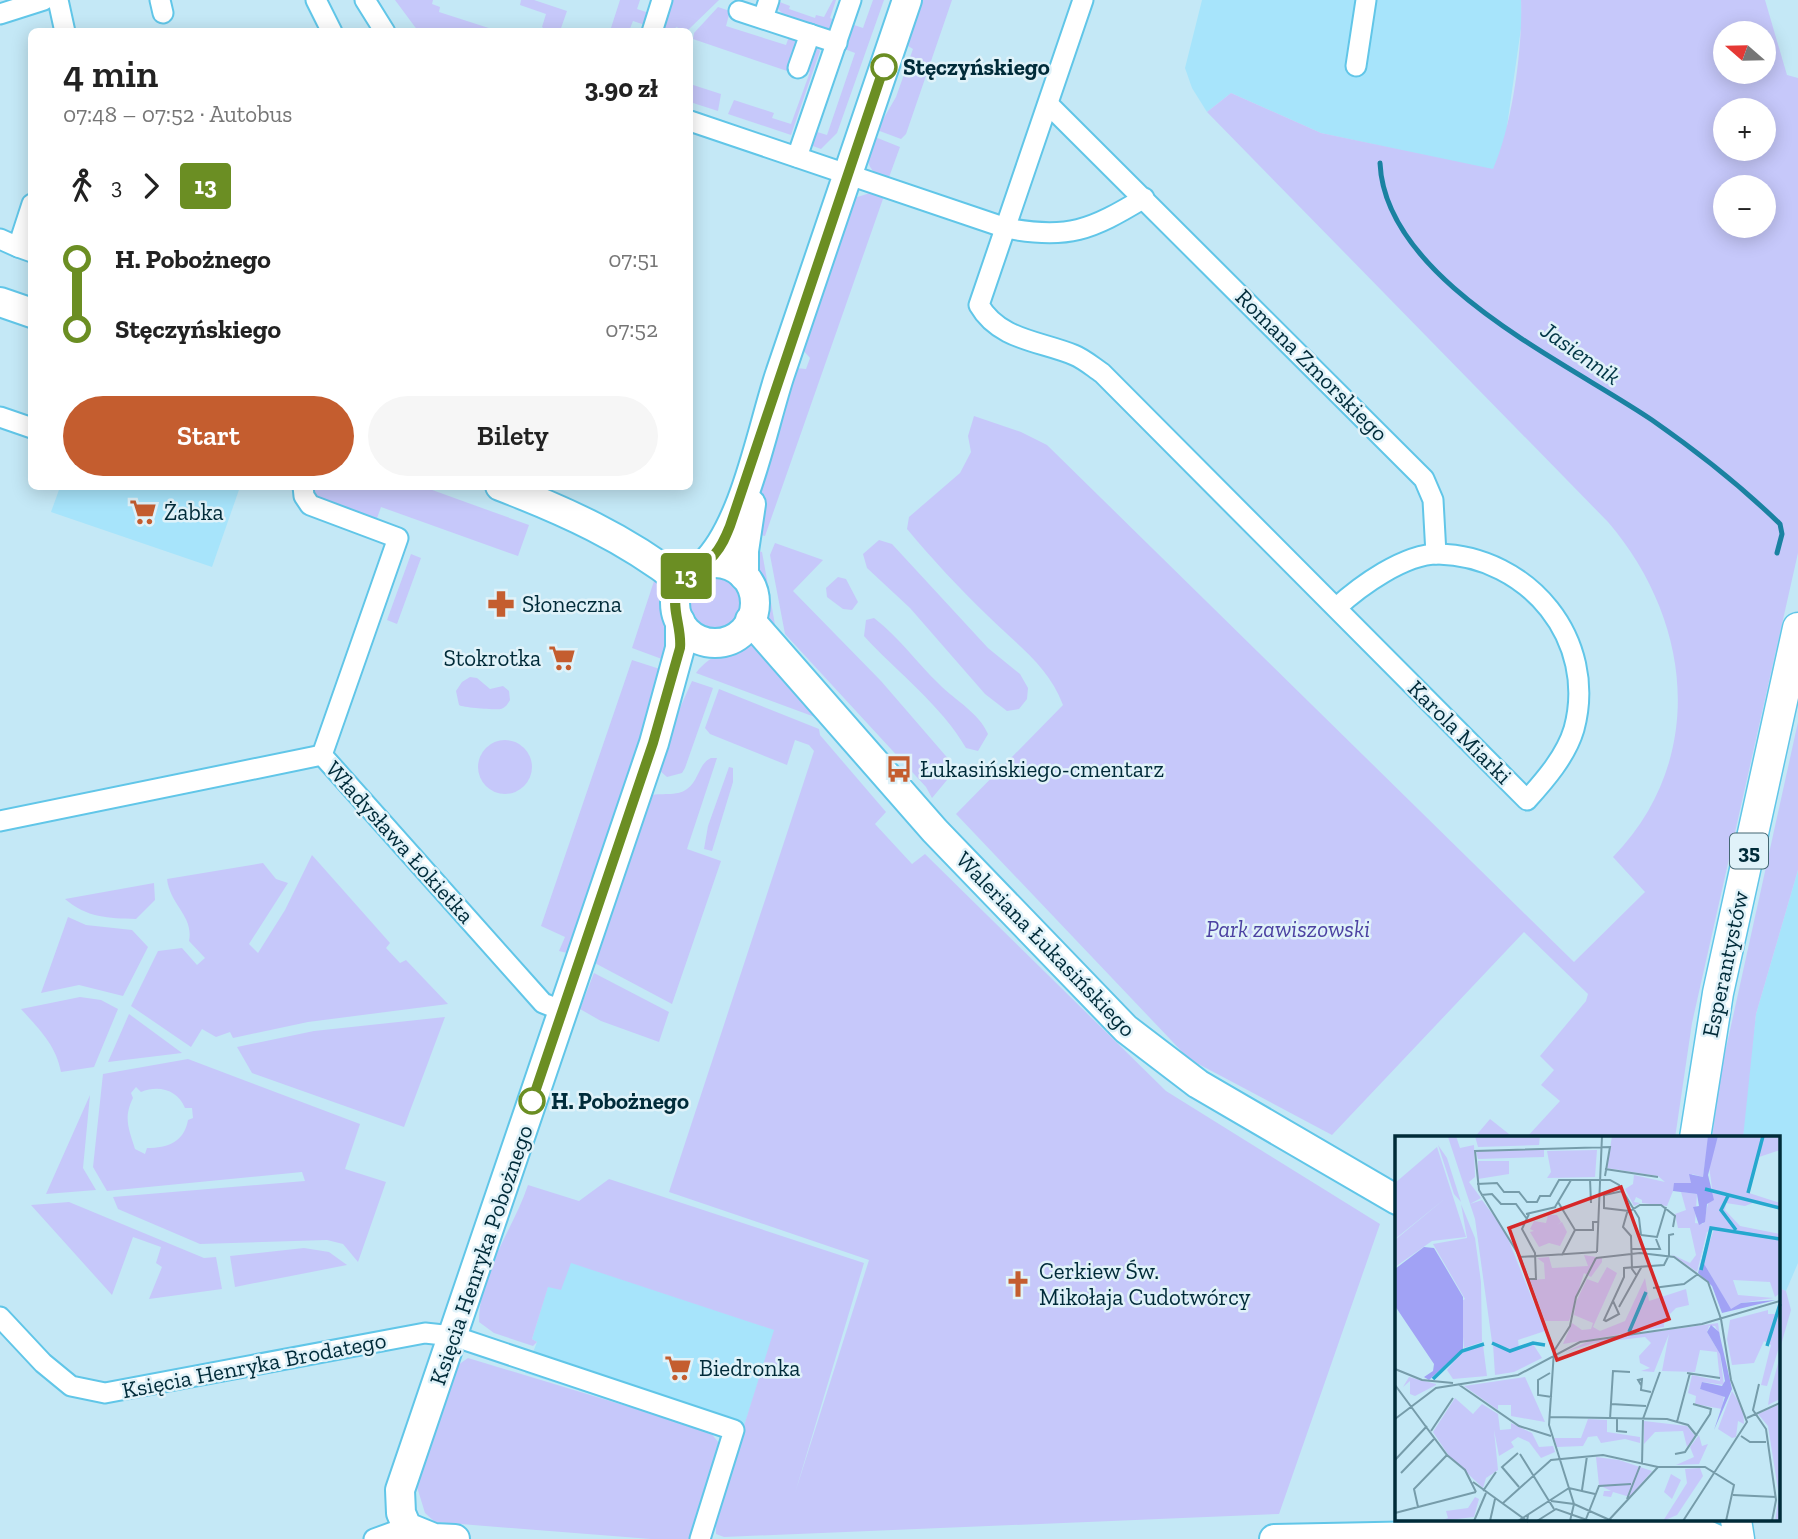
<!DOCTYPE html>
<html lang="pl">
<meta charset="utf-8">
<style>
:root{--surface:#fff;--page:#f6f6f6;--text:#222;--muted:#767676;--accent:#c45d2f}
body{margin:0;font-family:"Zilla Slab",serif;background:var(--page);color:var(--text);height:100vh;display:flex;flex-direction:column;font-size:26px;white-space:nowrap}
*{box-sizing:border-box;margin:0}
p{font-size:23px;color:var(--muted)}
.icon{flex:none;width:38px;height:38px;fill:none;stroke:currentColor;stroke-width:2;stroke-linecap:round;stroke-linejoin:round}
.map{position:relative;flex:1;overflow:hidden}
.details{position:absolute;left:28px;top:28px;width:665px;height:462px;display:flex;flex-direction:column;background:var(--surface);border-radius:10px;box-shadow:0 4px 18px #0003}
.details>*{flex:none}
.badge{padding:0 14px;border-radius:5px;font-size:24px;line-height:46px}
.needle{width:46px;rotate:290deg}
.fabs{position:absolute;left:1713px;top:21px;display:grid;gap:14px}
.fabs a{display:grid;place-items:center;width:63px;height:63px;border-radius:50%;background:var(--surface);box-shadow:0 4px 18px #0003;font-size:35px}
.map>.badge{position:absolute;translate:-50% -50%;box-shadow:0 0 0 4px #fff}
.legs{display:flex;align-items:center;gap:10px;height:77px;padding:0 35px;font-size:23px}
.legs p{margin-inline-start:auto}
.headline{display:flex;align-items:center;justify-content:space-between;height:119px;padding:0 35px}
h1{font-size:38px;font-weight:600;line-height:52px}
.button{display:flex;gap:14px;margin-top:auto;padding:14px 35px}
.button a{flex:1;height:80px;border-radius:42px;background:var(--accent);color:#fff;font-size:28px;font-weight:600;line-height:80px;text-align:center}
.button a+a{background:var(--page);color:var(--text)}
ul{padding:0 35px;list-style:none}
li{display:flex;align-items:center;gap:24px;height:70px;font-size:26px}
li i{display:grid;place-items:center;width:10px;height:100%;margin:0 9px;background:currentColor}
li i::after{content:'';width:18px;height:18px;margin:-9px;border:5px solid;border-radius:50%;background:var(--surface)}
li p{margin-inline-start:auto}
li:first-child i{background:linear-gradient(#0000 50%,currentColor 0)}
li:last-child i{background:linear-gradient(currentColor 50%,#0000 0)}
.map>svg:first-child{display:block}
.built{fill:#a7e4fb}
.green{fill:#c6c8fa;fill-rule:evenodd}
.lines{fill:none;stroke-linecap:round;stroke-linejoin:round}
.stream{stroke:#1a82a1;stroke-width:5}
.street-casing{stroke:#61c6e8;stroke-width:23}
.secondary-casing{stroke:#61c6e8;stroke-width:32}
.primary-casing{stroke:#61c6e8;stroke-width:33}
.street{stroke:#fff;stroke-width:19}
.secondary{stroke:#fff;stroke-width:28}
.primary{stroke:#fff;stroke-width:30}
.line-1-casing{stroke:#fff;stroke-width:16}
.line-1{stroke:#6b8e23;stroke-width:10}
.stop-1-dot{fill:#fff;stroke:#6b8e23;stroke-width:3.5}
.labels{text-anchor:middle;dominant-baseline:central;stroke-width:5;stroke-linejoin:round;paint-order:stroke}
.shield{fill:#e0f2f9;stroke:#436773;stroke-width:2}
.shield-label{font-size:21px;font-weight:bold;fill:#002b39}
.stop-label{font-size:23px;font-weight:bold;fill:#002b39;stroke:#e0f2f9;text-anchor:start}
.street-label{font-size:23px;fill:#002b39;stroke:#e0f2f9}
.poi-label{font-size:23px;fill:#002b39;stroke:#e0f2f9;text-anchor:start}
.park-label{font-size:23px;font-style:italic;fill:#4c42a2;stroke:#e0f2f9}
.water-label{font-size:24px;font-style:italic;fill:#003646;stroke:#e0f2f9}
.inset-river{fill:none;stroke:#25a8ce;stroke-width:3.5}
.inset-road{fill:none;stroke:#769caa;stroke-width:2}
.view{fill:#d62828;fill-opacity:0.15;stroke:#d62828;stroke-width:3.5}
.inset-edge{fill:none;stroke:#002b39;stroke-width:3.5}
</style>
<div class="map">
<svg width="1798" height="1539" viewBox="0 0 1798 1539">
<rect width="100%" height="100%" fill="#c4e8f6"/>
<g class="built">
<polygon points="1202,0 1521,0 1522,21 1505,140 1493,170 1321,133 1231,93 1207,112 1192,88 1185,68"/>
<polygon points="209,486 214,489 240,487 212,567 51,512 60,487"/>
<polygon points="1798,870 1798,1263 1786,1291 1779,1288 1779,1138 1743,1138 1744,1111 1756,1014"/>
<polygon points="570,1262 775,1330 739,1442 525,1373 537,1342 532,1339 548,1286"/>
</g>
<g class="green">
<polygon points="395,0 433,0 432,4 440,7 439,12 498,31 418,31"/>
<polygon points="521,0 534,0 567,11 560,31 547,31 542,27 546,14 520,5"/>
<polygon points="620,0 640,0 637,9 649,13 645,25 633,21 629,31 610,31"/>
<polygon points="671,0 719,0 687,31 676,27 674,31 660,32"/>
<polygon points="833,0 836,0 830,18 840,22 830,31 785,16 776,7 777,1 790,6 789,9 815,18 816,15 824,17"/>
<polygon points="873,0 884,0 837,133 821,149 810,145 814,131 827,135 855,53 842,48 851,24 863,28"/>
<polygon points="918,0 952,0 906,134 901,139 877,130 896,97 913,49 908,46"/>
<path d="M1521,0H1765L1787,75L1798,78V553L1692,1023L1675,1138H1526L1560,1101L1541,1085L1554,1070L1540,1056L1586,1001L1588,994L1524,932L1332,1135L1189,1059L956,814L1063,705C1048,665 1017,645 988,616C960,589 932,559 907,529L909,517L960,473L971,452L968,436L974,416L1021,432L1047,445L1574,962L1645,892L1613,857C1708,759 1692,620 1608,522L1207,112L1231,93L1321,133L1493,169C1512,127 1523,47 1521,0ZM1726,33H1764V72H1726ZM1726,110H1764V149H1726ZM1764,187V226H1726V187Z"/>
<polygon points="718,7 730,11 726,26 786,45 791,31 800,38 790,72 693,39 694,33"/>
<polygon points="816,46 820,51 791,135 728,114 734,100 774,113 772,118 791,124 810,72 806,71 810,49"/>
<polygon points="690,84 721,94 718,111 690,102"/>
<path d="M870,135L900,147L888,180C864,171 866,158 870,135Z"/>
<polygon points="870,193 884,196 765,536 753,533 777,415 796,368 806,369 810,358 802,349 848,205 854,198"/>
<polygon points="313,487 424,487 529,525 518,556 381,507 376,521 318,500"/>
<polygon points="879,540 892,544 988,648 1020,674 1028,688 1027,699 1019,709 1007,711 985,694 910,608 867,568 863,554"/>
<polygon points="775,543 823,560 793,591 881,681 951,762 947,780 932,798 926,787 785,634 770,555"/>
<polygon points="752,549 762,552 777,636 763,617 763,591 752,566"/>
<polygon points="411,554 421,558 397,624 387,620"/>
<circle cx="715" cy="603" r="30"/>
<polygon points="838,577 846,579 858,602 852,610 843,609 827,597 826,588"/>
<path d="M655,578C669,597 669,639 670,662L632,648Z"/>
<path d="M874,618C899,637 917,663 939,684C956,701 979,713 988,734L978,751L966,748C941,705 898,673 864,636L866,620Z"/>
<path d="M749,638L823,720L696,673C714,649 730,657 749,638Z"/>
<polygon points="632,660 666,671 572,950 567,953 559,951 565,937 541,926"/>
<path d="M470,677L477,678L490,689L503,686L509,691L510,700C507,705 506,707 501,709C497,710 464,708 459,705L456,691L462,682Z"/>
<polygon points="692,681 713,688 685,768 682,773 667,777 659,770 658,757"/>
<path d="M719,689L819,729L820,735L886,812L875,824L912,864L925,854L1166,1091L1380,1224L1279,1514L724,1537L716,1534V1515L774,1330L571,1263L561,1290L548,1287L532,1339L537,1342L533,1346L494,1333L479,1322C479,1272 513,1230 528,1185L579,1201L609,1179L864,1263L795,1493L869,1260L669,1192L814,751L809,745L795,740L787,765L710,734L705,728Z"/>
<polygon points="1798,722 1798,870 1756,1014 1743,1138 1712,1138 1721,1071"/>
<circle cx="505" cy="767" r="27"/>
<path d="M711,758H717L687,849L721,861L672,1004L591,961L648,796C660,792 677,797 687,789C699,781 698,764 711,758Z"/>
<polygon points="729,767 733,768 733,782 712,851 704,849 708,826"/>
<path d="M312,855L390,943L386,948L400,963L406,960L448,1004L308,1022L233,1038L230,1032L216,1037L202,1029L191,1047L131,1006L158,951L182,948L197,965L205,958L189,941C194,916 170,905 167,879L263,863L276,879L288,883L249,944L258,953L285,910Z"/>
<path d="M154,883L155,900L136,919C108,918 87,918 65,899Z"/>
<polygon points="68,917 86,925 132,930 148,947 123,996 79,985 41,993"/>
<polygon points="594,973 669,1012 659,1042 601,1021 580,1009"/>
<path d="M80,997L101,1000L118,1009L94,1067L61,1072C56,1045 39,1029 21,1009Z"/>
<polygon points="129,1014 182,1053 108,1062"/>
<polygon points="445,1017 404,1127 252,1073 237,1047 314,1031"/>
<path d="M188,1059L360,1124L345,1169L386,1182L358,1262L343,1244L327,1240L200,1244L118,1209L113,1197L305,1181L302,1172L107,1191L93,1167L103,1074ZM136,1087L141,1092C158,1085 177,1089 185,1108H192L193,1118L188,1120C184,1142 168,1148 147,1148L145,1154L135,1149C129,1129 123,1118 133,1098L131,1093Z"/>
<polygon points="90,1095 83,1168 96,1190 46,1194"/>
<polygon points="1490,1119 1514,1138 1474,1138"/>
<polygon points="69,1202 204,1258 216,1257 222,1289 149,1299 162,1267 156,1263 161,1247 133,1237 112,1295 31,1205"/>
<polygon points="304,1248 329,1252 347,1265 235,1287 230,1256"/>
<polygon points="1779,1288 1786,1291 1791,1310 1779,1352"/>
<polygon points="468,1358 709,1431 720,1444 689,1539 651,1539 435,1522 425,1513 417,1487 458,1365"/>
</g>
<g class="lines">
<path class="stream" d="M1380,163C1385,280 1565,361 1652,420C1698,452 1740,485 1780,524L1782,534L1777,553"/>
<defs>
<g id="street">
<polyline points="58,0 65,32"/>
<polyline points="160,0 163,13"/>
<polyline points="316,0 332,32"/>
<polyline points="365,0 385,32"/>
<path d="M1083,0L979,305C999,340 1040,341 1074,355C1084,359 1093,367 1102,373L1527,800C1545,780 1566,756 1574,729C1598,640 1529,556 1438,554C1404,554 1360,586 1336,608"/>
<polyline points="739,11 837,43"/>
<polyline points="0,14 44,0"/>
<polyline points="763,18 769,0"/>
<polyline points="652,32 662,0"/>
<polyline points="1356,66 1366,0"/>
<polyline points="798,68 810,34"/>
<polyline points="1048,104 1424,479 1433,500 1436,554"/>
<path d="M690,121L1006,228C1068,240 1091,230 1144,198"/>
<polyline points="797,157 851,0"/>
<polyline points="32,204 18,247 32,252"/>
<polyline points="0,239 18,247"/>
<polyline points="0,417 32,428"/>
<polyline points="303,486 304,496 310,505 398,538 322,755"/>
<polyline points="0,821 322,755 543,1003 563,1011"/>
<polyline points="0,1317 43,1363 71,1386 105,1393 425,1333 453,1336 734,1430 700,1539"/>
<polyline points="374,1539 407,1527"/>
</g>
<g id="secondary">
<polyline points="0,302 32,313"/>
<path d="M500,486C565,511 625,538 680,581"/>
<circle cx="715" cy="603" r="40"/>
<path d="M704,565C745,526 762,428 780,374C822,249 864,124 907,0"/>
<polyline points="744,576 744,551 751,504"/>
<polyline points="750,620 935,831 1126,1029 1198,1084 1397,1200"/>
<polyline points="1675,1520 1716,1539"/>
<polyline points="455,1539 434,1538 407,1527 401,1513 400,1490 654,743 680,648 680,621"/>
<polyline points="1274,1539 1575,1533 1628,1527 1691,1529"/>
</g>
<g id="primary">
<polyline points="1695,1138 1718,993 1798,628"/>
<polyline points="1736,1520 1739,1539"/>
</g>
</defs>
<use href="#street" class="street-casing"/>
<use href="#secondary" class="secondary-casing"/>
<use href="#primary" class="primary-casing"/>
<use href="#street" class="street"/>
<use href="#secondary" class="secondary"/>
<use href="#primary" class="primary"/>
</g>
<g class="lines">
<defs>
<path id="line-1" d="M532,1101L653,743L680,648C682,629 672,611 676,593C682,571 701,569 714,555C722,546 726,536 730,526L884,67"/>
</defs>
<use href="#line-1" class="line-1-casing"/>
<use href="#line-1" class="line-1"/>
</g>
<defs>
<symbol id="supermarket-bare" viewBox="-9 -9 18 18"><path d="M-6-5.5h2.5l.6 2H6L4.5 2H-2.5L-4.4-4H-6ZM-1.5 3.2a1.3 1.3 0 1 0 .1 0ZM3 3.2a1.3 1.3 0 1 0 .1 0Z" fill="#c45d2f" stroke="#e0f2f9" stroke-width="2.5" paint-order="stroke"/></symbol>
<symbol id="pharmacy-bare" viewBox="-9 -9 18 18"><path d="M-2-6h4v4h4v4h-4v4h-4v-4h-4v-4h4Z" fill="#c45d2f" stroke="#e0f2f9" stroke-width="2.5" paint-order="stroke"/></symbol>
<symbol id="bus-bare" viewBox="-9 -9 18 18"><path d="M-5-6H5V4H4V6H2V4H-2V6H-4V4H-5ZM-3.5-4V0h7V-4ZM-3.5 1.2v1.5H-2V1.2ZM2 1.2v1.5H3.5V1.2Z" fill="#c45d2f" stroke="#e0f2f9" stroke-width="2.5" paint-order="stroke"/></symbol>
<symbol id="church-bare" viewBox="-9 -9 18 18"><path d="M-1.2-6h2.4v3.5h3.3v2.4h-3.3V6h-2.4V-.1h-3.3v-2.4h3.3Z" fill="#c45d2f" stroke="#e0f2f9" stroke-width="2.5" paint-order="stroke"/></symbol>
</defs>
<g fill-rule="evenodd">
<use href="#supermarket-bare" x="124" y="493" width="38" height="38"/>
<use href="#pharmacy-bare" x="482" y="585" width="38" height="38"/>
<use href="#supermarket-bare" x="543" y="639" width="38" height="38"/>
<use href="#bus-bare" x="880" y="750" width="38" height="38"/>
<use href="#church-bare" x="999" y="1265" width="38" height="38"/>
<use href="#supermarket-bare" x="659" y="1349" width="38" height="38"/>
</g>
<g class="stop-1-dot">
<circle cx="884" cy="67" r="12"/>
<circle cx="532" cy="1101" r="12"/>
</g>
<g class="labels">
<rect class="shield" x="1730" y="833.5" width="38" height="35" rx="5"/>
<g class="shield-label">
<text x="1749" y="851">35</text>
</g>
<g class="stop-label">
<text x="903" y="67">Stęczyńskiego</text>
<text x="551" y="1101">H. Pobożnego</text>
</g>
<g class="street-label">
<text transform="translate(1312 365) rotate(45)">Romana Zmorskiego</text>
<text transform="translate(1460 732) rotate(45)">Karola Miarki</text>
<text transform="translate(400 842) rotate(48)">Władysława Łokietka</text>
<text transform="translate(1046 944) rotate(46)">Waleriana Łukasińskiego</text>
<text transform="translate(1725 964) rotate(-78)">Esperantystów</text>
<text transform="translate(481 1255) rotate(-71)">Księcia Henryka Pobożnego</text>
<text transform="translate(254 1365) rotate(-11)">Księcia Henryka Brodatego</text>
</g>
<g class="poi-label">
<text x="164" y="512">Żabka</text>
<text x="522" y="604">Słoneczna</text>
<text x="541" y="658" text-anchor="end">Stokrotka</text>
<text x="920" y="769">Łukasińskiego-cmentarz</text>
<text x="1039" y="1271">Cerkiew Św.<tspan x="1039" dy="26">Mikołaja Cudotwórcy</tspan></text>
<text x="699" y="1368">Biedronka</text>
</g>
<g class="park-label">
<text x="1288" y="929">Park zawiszowski</text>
</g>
<g class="water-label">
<text transform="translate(1581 353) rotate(35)">Jasiennik</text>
</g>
</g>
<g transform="translate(1395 1136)">
<rect width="385" height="385" fill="#c4e8f6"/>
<path d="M61,0L65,12L79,9L80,41L74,46L86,62L75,68L87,64L110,95L150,195L123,204L124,212L138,208L147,222L119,236L100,239L98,208L111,214H118L97,206L80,83L53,1ZM80,0H145L144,9L83,11ZM217,0H314L308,41L297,38L296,47L278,55L272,70L247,67V64L241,61L239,66L245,67L239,70L230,53L238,48L239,39L270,46L263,40L212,32ZM323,0H385V14L364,21L354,57L385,67V74L360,66L350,70L331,67L330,74L345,90L385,98V103L376,102L385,104V157L380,161L375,146L338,144L343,159L379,162L346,167L336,174L308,126L319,93L312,96L302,136L276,118L295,127L301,119L295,92H283L280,78L291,74L286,56L302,58L300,87L308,88L317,52L314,30ZM43,9L52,22L66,66L59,58ZM42,11L71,101L37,105L0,131V104L52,61L0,103V47ZM149,13V21L83,23L81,15ZM202,14L200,41L152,42L156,36L152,15ZM83,25H114V38L83,43ZM66,68L80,102L86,146L87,206L69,212L65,166L70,163L38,108L72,102ZM153,79H162L166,86L162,89L167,86L172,96L165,110L154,107L144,111L135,96L139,95L135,93L139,85L151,87ZM189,119L207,122V126L196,141L189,137L174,185H150L135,144L150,143L149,127L142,122L154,121L157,132L193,130ZM212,131L222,137L198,191L205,195L230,185L250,142L254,165L291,153L294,169L281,172L269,184V191L168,208L177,187L187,194L196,193L198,187L179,179L181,166L192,143L203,147ZM385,169V208L372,250L366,249L376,209L369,205L359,227L337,229L332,203L335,184L373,174V178H382ZM323,187L325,200L320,190H314L312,196L325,218L329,249L308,246L305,253L329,259L327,273L300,268L301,260L293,257L297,239L325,245L322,216L305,214L300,236L267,235L274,198L259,236L246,235L255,232L245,227L244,220L256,207L250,201L199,207L170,216L194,205ZM88,209L92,240L58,243L52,234L66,216ZM385,220V263L373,269L375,257ZM14,241L41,248V249L20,260L15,258V245L8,251ZM130,241L150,286L116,280V269H103V274L69,250ZM337,255L348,273L349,288L343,285L341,301L337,302L323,293ZM60,262L78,278L87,268L103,278L105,294L116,293V287L137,297L144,311L158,310L160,316L146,322L134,306L123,301L116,306L119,311L104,320L99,294L103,334L91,342L88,352L54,320L38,296ZM383,269L385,385H380L384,360L373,290L363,278ZM193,283L212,284V296L245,301V307L230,303L206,307L202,300L193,301L188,310L162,311L159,302H186ZM249,285L292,290L300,300L292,311L288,295L260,296L249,308ZM304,299L307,310L313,308L304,328L281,329L299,321L295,311ZM201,321L224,324L257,335L235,361L218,356L216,361L208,360L209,355H216L204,349ZM305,332L308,340L282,379L268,385L292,347L290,333ZM276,338L286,344L277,363L269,356ZM80,361L84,363L79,381L45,385L53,382L51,375L73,372Z" fill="#c6c8fa"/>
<path d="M313,0H323L313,39L319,64L312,68L310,86L304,89L298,71L304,70L302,58L278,55L279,47H296L294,38L308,41ZM315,92L351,96L385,103L317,93L308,126L336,173L346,167L381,164L327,177L317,150L303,137ZM29,111L39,112L68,161V213L34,244L29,241L38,235L39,228L0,170V133ZM316,189L324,196L337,253L319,294L330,261L305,253L307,246L327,250L330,245L325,218L312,196Z" fill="#a1a2f5"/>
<path class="inset-river" d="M310,53L385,72M353,57L368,0M334,58L326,74L341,94M306,134L316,92L385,103M234,196L251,156M97,207L115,215L138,207L150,209M372,210L385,168M38,243L67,215L89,208"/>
<path class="inset-road" d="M210,33L263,41M195,43L196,67M82,48L102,47L109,56H124L132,66H142L145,60H155L164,44H215L224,49L244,82L246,99M228,55L209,59V72L234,75M86,59L97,58L106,68H121L132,83M163,66L176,44M160,71L163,66L180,94L167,119M131,78L161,71M180,94H198V86H204M246,99L262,101L271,71M236,113H265L261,103M202,116L207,0M125,121L202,116M201,122L245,117L279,121L313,146L326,183M242,140L237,133L236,100L228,91L232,77L245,69H266L280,80L278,91M131,143H141L140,117L127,93L134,78M258,152L289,148L303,138M218,165L224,178L211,185L209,184L229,141V132L269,129L274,119V99L279,98M224,171L247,130M159,215L125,121L84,54L80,15L215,11L210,40M0,233L27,244L58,247M155,237L143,244V259L157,261M292,237L325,242M63,248L124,290L156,300M364,248L358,274L371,293L381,364L377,385M0,249L52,319L70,334L81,356M246,249L243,244L247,243L246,254L256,256M216,268L251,270M155,281L272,283L293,289L302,300M352,282L385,267M0,283L41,252L123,239L185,206L307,188L385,165M215,283L218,235L235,236M222,283V295L232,296M282,286L295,237M36,295L58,262M346,300L355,306H371M123,317L107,331L124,351M125,318L159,373M280,318L290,316L315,278L316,273L298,268M0,324L32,290M247,328L248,283L265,236M6,337L40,302M78,346L132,385L133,379M187,354L192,320M88,355L101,336M338,359L381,361M232,363L245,330M156,365L179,368L217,385M107,368L156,324L208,319L263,331H310L339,349L331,385M23,371L19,353L52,319M0,377L81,356M191,383L204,350L236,348M79,385L91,357M95,385L100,363M123,385L174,352L200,358M142,385L161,373L195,385M175,385L179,368L154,289L159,215L175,190L181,161L201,122M213,385L263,331M288,385L352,286L336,244L326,183"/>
<path class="view" d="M226,51L274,183L162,224L114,92Z"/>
<rect width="385" height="385" class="inset-edge"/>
</g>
</svg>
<div class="fabs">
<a><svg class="needle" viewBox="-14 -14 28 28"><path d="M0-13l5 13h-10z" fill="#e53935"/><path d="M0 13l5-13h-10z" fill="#767676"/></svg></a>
<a>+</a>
<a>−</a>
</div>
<b class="badge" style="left:686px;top:576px;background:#6b8e23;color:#fff">13</b>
<section class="details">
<div class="headline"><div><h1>4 min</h1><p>07:48 – 07:52 · Autobus</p></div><b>3.90 zł</b></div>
<div class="legs"><svg class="icon" aria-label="walk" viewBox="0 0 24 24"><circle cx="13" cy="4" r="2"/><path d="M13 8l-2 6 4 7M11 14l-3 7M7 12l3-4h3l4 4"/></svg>3<svg class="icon" aria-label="forward" viewBox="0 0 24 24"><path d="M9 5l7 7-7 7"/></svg><b class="badge" style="background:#6b8e23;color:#fff">13</b></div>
<ul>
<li><i style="color:#6b8e23"></i><b>H. Pobożnego</b><p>07:51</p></li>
<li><i style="color:#6b8e23"></i><b>Stęczyńskiego</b><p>07:52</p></li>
</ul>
<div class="button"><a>Start</a><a>Bilety</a></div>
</section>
</div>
